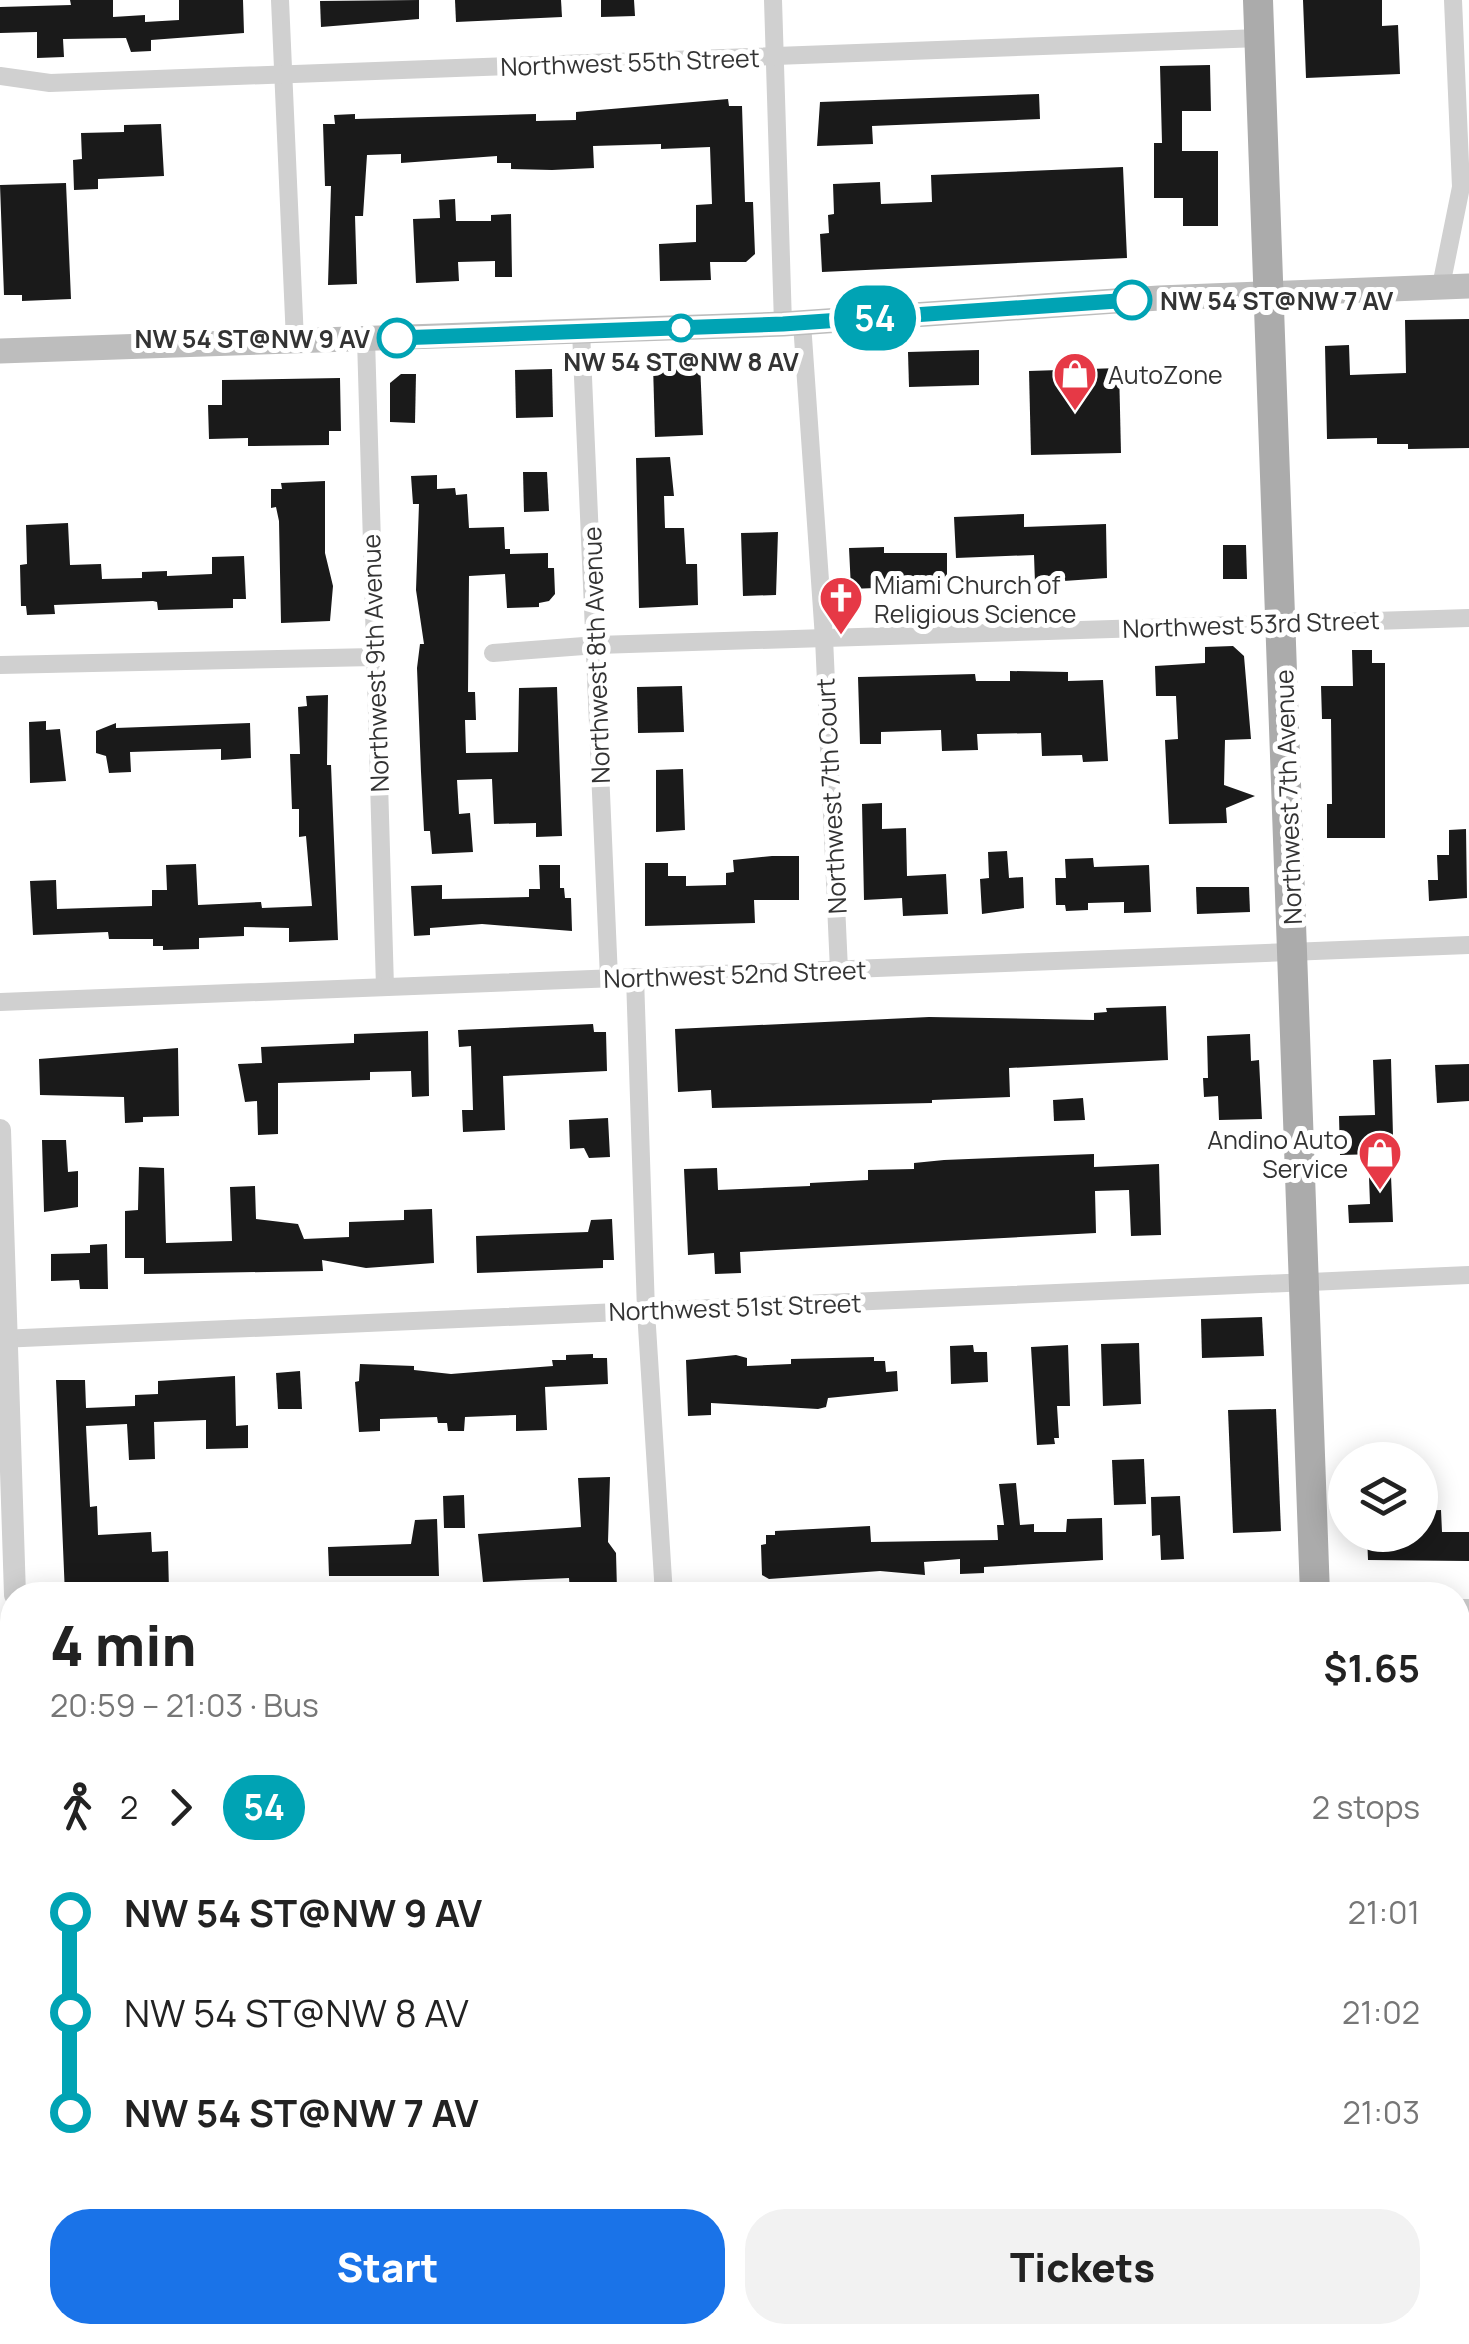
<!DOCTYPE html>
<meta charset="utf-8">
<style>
:root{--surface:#fff;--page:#f2f2f2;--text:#222;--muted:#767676;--accent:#1a73e8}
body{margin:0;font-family:Manrope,sans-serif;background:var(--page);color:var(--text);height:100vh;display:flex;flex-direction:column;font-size:38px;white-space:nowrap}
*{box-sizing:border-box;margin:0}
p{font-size:32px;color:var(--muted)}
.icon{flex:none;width:55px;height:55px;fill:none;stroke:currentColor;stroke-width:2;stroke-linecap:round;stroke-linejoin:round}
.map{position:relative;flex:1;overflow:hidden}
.sheet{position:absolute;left:0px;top:1582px;width:1470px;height:762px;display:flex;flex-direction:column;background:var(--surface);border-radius:40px 40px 0 0;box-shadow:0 5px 25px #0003}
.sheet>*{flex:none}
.badge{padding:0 20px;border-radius:32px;font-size:35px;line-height:65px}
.tools{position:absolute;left:1328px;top:1442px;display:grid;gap:20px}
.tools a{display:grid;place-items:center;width:110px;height:110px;border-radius:50%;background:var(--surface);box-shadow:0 5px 25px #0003;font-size:50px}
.map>.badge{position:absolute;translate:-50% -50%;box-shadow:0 0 0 5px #fff}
.legs{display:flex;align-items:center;gap:15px;height:110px;padding:0 50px;font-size:32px}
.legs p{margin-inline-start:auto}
.overview{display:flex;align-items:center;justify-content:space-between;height:170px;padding:0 50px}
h1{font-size:55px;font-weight:800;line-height:75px}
.primary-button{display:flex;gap:20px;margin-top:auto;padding:20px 50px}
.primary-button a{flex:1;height:115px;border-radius:40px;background:var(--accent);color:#fff;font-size:40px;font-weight:800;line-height:115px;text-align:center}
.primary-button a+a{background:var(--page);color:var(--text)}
ul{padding:0 50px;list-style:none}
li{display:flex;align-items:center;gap:35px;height:100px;font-size:38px}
li i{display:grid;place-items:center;width:15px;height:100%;margin:0 12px;background:currentColor}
li i::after{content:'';width:25px;height:25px;margin:-12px;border:8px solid;border-radius:50%;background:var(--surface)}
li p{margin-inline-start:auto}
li:first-child i{background:linear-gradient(#0000 50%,currentColor 0)}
li:last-child i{background:linear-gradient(currentColor 50%,#0000 0)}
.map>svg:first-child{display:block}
.green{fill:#e6ecdf}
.building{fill:#1a1a1a}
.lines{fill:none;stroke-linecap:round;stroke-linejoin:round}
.minor{stroke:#d0d0d0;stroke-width:18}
.tertiary{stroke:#d0d0d0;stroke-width:22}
.secondary{stroke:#bdbdbd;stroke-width:25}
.primary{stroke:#ababab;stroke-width:30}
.line-1-casing{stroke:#fff;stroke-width:22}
.line-1{stroke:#00a3b4;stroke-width:15}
.stop-1-dot{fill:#fff;stroke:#00a3b4;stroke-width:5}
.labels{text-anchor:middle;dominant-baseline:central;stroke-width:10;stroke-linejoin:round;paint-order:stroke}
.street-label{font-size:25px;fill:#333;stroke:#fff}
.stop-label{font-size:25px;font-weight:bold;fill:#333;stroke:#fff;text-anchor:start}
.poi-label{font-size:25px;fill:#333;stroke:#fff;text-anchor:start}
</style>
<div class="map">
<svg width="1469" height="2344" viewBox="0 0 1469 2344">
<rect width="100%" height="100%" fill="#fff"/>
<polygon class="green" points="603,2333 780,2333 781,2344 603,2344"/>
<g class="building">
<polygon points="70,0 113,0 113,17 145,15 145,22 179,20 179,0 243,0 244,33 151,40 151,51 131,52 126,38 63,39 64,57 37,58 37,32 0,33 0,7 71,5"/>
<polygon points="419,0 419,19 321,27 320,1"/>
<polygon points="455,0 561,0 562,17 456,22"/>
<polygon points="601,0 634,0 635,16 601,17"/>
<polygon points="1303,0 1382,0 1382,26 1398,25 1400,74 1306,78"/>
<polygon points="1210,65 1211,111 1182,111 1182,151 1218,151 1218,226 1183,226 1183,198 1154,198 1154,143 1162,143 1160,66"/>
<polygon points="1039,94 1040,119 872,126 873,144 817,146 820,102"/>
<polygon points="728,99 729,106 742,106 745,202 753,202 755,254 746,262 710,262 711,280 660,281 659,244 696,242 696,205 712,204 710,147 661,149 661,144 593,146 594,168 552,170 511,169 511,163 497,163 497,156 401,163 401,154 367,155 363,216 355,216 357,284 328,285 331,186 325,186 323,124 335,124 334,115 355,114 355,119 536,114 536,121 576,120 576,112"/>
<polygon points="161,124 164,176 98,179 98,189 74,190 73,160 82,159 81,133 124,132 124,125"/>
<polygon points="1123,167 1127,258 822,272 820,234 829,233 828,215 834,214 833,184 880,182 881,204 932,202 931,175"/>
<polygon points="66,183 71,299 22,301 22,295 4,295 0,185"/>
<polygon points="455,199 456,221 491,221 491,215 511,214 512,277 495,277 495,261 458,262 459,281 416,283 413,219 440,218 439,200"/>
<polygon points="1469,319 1469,448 1408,449 1408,444 1377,444 1377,438 1327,439 1325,346 1349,345 1350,375 1406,373 1405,320"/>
<polygon points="979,350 979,385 909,387 908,352"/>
<polygon points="700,362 703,435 655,437 653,364"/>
<polygon points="1119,368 1121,453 1031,455 1029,371"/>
<polygon points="552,369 553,417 516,418 515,370"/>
<polygon points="401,374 416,374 415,423 390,422 390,383"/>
<polygon points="340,378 341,431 329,431 329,445 248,446 248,438 209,439 208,405 222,405 222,380"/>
<polygon points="670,457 674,496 664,496 665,528 684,528 686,564 697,564 698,605 639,608 636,458"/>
<polygon points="523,472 547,472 549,511 524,512"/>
<polygon points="437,475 437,489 455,488 456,495 467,494 469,528 504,527 505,549 510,549 510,554 548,553 548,568 554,568 555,594 549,601 539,603 539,607 507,608 505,574 469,576 468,692 475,692 476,720 465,720 466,753 518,752 519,688 557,687 562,836 536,837 536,823 494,824 492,779 457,780 459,814 470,813 473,852 432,854 430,831 424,831 421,772 417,668 420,644 424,644 416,590 419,504 413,504 411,476"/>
<polygon points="325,481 325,553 333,586 330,621 281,623 279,521 276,507 271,508 271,489 282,489 281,483"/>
<polygon points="1024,514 1024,527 1106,524 1107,578 1035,583 1034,555 956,558 954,517"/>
<polygon points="68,523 70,565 101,564 102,579 142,578 142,572 167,571 167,576 212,574 212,557 244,556 246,599 233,599 233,608 158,610 157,602 153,601 54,605 55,614 27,615 26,606 21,606 20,565 27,564 26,525"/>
<polygon points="778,532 776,595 743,596 741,533"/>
<polygon points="1223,545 1246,545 1247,579 1223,579"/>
<polygon points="884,547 884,553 947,553 947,583 874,583 875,588 851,589 849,548"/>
<polygon points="1233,646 1244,656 1251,739 1225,740 1224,785 1255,796 1226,808 1227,823 1169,824 1165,740 1178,739 1176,696 1156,696 1155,666 1205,663 1205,647"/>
<polygon points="1352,650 1372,650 1372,663 1385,663 1385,838 1327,838 1327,804 1332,804 1331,719 1322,719 1321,686 1353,686"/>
<polygon points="1010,671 1068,672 1068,681 1103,680 1108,761 1083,762 1082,755 1042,756 1041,733 977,734 978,750 942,751 941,730 881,732 881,744 860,744 858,677 975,674 976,681 1010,681"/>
<polygon points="682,686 684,732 638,733 637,687"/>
<polygon points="328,695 327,765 331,765 338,940 289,942 289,928 244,927 244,936 199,938 199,949 163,950 163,946 153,946 153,939 109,939 108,932 33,935 30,881 56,880 57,909 152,906 152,890 167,890 166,865 196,864 198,905 261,902 262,908 312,906 306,836 299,837 299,809 292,809 290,754 300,754 298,707 307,706 306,696"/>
<polygon points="46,721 46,730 60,729 66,781 30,783 29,722"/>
<polygon points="116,723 116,728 250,723 251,758 221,760 221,749 130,752 131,772 109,773 106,756 96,753 96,731"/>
<polygon points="683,769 685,830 656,832 656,770"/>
<polygon points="882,803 882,829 906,828 907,876 946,874 948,914 903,916 902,898 864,900 862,804"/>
<polygon points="1466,829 1467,898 1429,901 1428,880 1438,880 1437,855 1449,855 1449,830"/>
<polygon points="1007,851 1009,878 1023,877 1024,908 982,914 980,879 989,878 988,852"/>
<polygon points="772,856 799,856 799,900 754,900 755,923 645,926 645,863 668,863 668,876 686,876 686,886 726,885 726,873 734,872 733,860"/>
<polygon points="1093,858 1094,867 1149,865 1151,912 1124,913 1124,902 1088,903 1088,910 1066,911 1065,905 1056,905 1055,878 1066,878 1065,859"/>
<polygon points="539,865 560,865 560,888 564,888 565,898 571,898 572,931 482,924 430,928 430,935 414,936 411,886 442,885 442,899 529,897 529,889 540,889"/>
<polygon points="1196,887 1249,887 1250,912 1197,914"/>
<polygon points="1166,1006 1168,1060 1009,1068 1010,1097 932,1100 932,1103 712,1108 711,1090 678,1092 675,1029 929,1017 1094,1020 1094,1013 1107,1012 1106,1008"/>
<polygon points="593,1024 594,1032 606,1032 607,1071 503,1076 505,1130 463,1132 462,1110 473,1110 471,1046 459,1047 458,1030"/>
<polygon points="428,1031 429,1096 412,1097 411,1071 370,1072 370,1080 278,1083 278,1134 258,1135 257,1101 245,1102 238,1064 262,1063 261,1047 354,1043 354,1034"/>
<polygon points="1250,1034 1251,1061 1259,1060 1262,1119 1219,1120 1218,1096 1204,1097 1203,1078 1208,1078 1207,1036"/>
<polygon points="178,1048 179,1116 143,1117 143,1122 125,1123 124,1097 40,1095 39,1059"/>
<polygon points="1391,1059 1393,1136 1377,1137 1378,1154 1340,1155 1339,1116 1375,1115 1373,1060"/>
<polygon points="1469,1064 1469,1101 1437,1103 1435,1065"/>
<polygon points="1083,1098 1085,1120 1054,1121 1053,1100"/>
<polygon points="608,1118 610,1157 589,1158 584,1148 570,1149 569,1120"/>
<polygon points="42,1140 66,1140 68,1172 78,1171 78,1207 44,1212"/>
<polygon points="1094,1154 1094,1167 1159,1164 1161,1235 1131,1236 1129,1190 1095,1191 1096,1233 740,1252 741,1273 715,1274 714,1253 688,1255 684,1169 717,1168 718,1190 810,1186 810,1183 868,1180 868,1170 914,1169 914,1163 944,1160"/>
<polygon points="139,1167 164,1168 166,1243 232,1241 230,1187 255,1186 256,1219 298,1224 304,1239 349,1237 349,1222 404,1220 404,1210 432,1209 434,1263 366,1268 322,1260 323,1271 144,1274 144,1258 125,1258 125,1211 138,1210"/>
<polygon points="1391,1176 1393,1222 1349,1223 1348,1205 1370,1204 1369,1177"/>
<polygon points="612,1219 614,1260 603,1260 603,1268 477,1273 476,1236 588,1232 591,1220"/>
<polygon points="107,1244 108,1289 80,1289 79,1280 51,1281 51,1254 90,1253 90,1245"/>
<polygon points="1262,1317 1264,1356 1202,1358 1201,1319"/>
<polygon points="1139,1343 1141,1404 1103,1406 1101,1344"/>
<polygon points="973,1345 974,1352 987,1352 988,1382 951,1384 950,1346"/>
<polygon points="1068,1345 1070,1406 1057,1406 1059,1438 1054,1438 1055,1444 1037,1445 1031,1347"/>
<polygon points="593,1354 593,1358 607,1358 608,1384 545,1387 547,1430 516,1431 516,1415 465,1417 464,1431 448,1431 447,1423 438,1423 437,1417 380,1419 380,1431 359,1432 355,1382 359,1381 360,1364 414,1366 414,1370 451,1374 553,1366 552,1360 566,1360 566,1355"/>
<polygon points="736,1355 747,1358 747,1366 791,1364 791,1359 874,1357 874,1361 885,1361 886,1372 897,1371 898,1391 828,1398 826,1407 818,1409 711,1403 711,1415 688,1416 686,1360"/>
<polygon points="300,1371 302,1409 278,1409 276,1373"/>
<polygon points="235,1376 236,1426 248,1425 248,1448 206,1449 206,1420 154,1422 155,1459 129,1460 127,1424 86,1426 90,1507 97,1506 98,1535 151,1532 152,1552 168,1551 169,1590 153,1591 153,1595 65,1595 56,1380 85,1380 86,1408 135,1406 135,1395 158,1394 158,1381"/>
<polygon points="1276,1409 1281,1531 1233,1533 1228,1410"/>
<polygon points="1144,1459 1146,1504 1114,1505 1112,1460"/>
<polygon points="610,1477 608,1542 616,1553 617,1590 570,1591 569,1578 483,1582 478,1534 581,1527 578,1478"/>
<polygon points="1016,1483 1020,1525 1034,1524 1034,1532 1066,1532 1067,1519 1102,1518 1103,1560 984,1567 984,1573 960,1574 960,1559 924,1562 925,1575 880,1571 769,1579 762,1575 761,1545 766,1544 766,1535 775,1535 775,1531 870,1526 871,1542 998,1540 997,1525 1004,1525 999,1484"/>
<polygon points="464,1495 465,1528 444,1528 443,1496"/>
<polygon points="1180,1496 1184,1559 1161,1560 1160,1535 1152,1536 1151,1497"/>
<polygon points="1441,1510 1442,1532 1469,1532 1469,1561 1368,1560 1367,1535 1420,1535 1420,1511"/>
<polygon points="437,1519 439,1576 329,1576 328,1547 411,1544 415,1520"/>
</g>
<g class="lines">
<g class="minor">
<polyline points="280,0 295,341"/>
<polyline points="773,0 783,324"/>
<polyline points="0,76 50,83 1260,38"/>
<polyline points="1441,286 1461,187 1453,0"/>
<polyline points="802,323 824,638 839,970"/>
<polyline points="581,331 609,978"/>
<polyline points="366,339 385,987"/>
<polyline points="493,653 597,645 1469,618"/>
<polyline points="0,665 375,657"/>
<polyline points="635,977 646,1311 664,1595"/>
<polyline points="0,1002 1469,945"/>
<polyline points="0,1339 1469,1275"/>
<polyline points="1458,1608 1469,1608"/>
<polyline points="0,1655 12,1654"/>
<polyline points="1458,1874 1469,1874"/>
<polyline points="0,1923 12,1923"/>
<polyline points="1458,2139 1469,2139"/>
<polyline points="0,2183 12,2183"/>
<polyline points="590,2332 590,2344"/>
<polyline points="799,2332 799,2344"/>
</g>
<g class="tertiary">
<polyline points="0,1130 15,1595"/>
<polyline points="39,2332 39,2344"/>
</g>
<polyline class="secondary" points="0,351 783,324 1159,298 1469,286"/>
<g class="primary">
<polyline points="1258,0 1315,1595"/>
<polyline points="1342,2332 1342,2344"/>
</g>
</g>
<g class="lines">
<defs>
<polyline id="line-1" points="397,338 783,324 1132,300"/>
</defs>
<use href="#line-1" class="line-1-casing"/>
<use href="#line-1" class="line-1"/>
</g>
<defs>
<symbol id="shop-pin" viewBox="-11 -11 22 30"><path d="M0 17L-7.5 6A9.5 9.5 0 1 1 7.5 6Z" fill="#e63946" stroke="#fff"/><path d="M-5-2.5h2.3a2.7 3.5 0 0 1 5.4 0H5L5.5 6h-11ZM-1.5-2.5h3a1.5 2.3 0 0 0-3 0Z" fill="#fff"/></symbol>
<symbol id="church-pin" viewBox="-11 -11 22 30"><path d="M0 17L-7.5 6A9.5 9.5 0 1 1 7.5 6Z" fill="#e63946" stroke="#fff"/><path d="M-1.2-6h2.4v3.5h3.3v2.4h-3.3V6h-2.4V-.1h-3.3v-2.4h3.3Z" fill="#fff"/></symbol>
</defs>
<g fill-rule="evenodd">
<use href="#shop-pin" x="1050" y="349" width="50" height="68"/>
<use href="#church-pin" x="816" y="573" width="50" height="68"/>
<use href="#shop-pin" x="1355" y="1128" width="50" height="68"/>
</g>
<g class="stop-1-dot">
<circle cx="1132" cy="300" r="18"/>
<circle cx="681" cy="328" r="12"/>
<circle cx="397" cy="338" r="18"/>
</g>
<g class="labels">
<g class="street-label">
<text transform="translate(630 62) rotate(-2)">Northwest 55th Street</text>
<text transform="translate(1251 624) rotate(-2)">Northwest 53rd Street</text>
<text transform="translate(596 655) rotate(-92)">Northwest 8th Avenue</text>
<text transform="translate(375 663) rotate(-92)">Northwest 9th Avenue</text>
<text transform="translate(831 796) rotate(-93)">Northwest 7th Court</text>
<text transform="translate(1288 797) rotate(-92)">Northwest 7th Avenue</text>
<text transform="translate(735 974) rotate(-2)">Northwest 52nd Street</text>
<text transform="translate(735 1307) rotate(-2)">Northwest 51st Street</text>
</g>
<g class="stop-label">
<text x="1160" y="300">NW 54 ST@NW 7 AV</text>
<text x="370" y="338" text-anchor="end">NW 54 ST@NW 9 AV</text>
<text x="681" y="361" text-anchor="middle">NW 54 ST@NW 8 AV</text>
</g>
<g class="poi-label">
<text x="1108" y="374">AutoZone</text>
<text x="874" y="584">Miami Church of<tspan x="874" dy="29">Religious Science</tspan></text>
<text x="1348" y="1139" text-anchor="end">Andino Auto<tspan x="1348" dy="29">Service</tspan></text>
</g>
</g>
</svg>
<div class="tools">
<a><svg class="icon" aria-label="layers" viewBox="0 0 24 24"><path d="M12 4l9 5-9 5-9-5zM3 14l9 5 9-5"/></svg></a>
</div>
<b class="badge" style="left:875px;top:318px;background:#00a3b4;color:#fff">54</b>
<section class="sheet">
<div class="overview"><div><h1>4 min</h1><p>20:59 – 21:03 · Bus</p></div><b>$1.65</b></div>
<div class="legs"><svg class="icon" aria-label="walk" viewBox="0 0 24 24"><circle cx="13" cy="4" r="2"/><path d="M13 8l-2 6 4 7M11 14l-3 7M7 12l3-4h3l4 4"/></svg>2<svg class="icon" aria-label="forward" viewBox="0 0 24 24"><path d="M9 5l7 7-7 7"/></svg><b class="badge" style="background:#00a3b4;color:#fff">54</b><p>2 stops</p></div>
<ul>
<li><i style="color:#00a3b4"></i><b>NW 54 ST@NW 9 AV</b><p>21:01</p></li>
<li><i style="color:#00a3b4"></i><span>NW 54 ST@NW 8 AV</span><p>21:02</p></li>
<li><i style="color:#00a3b4"></i><b>NW 54 ST@NW 7 AV</b><p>21:03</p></li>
</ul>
<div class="primary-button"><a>Start</a><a>Tickets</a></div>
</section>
</div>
